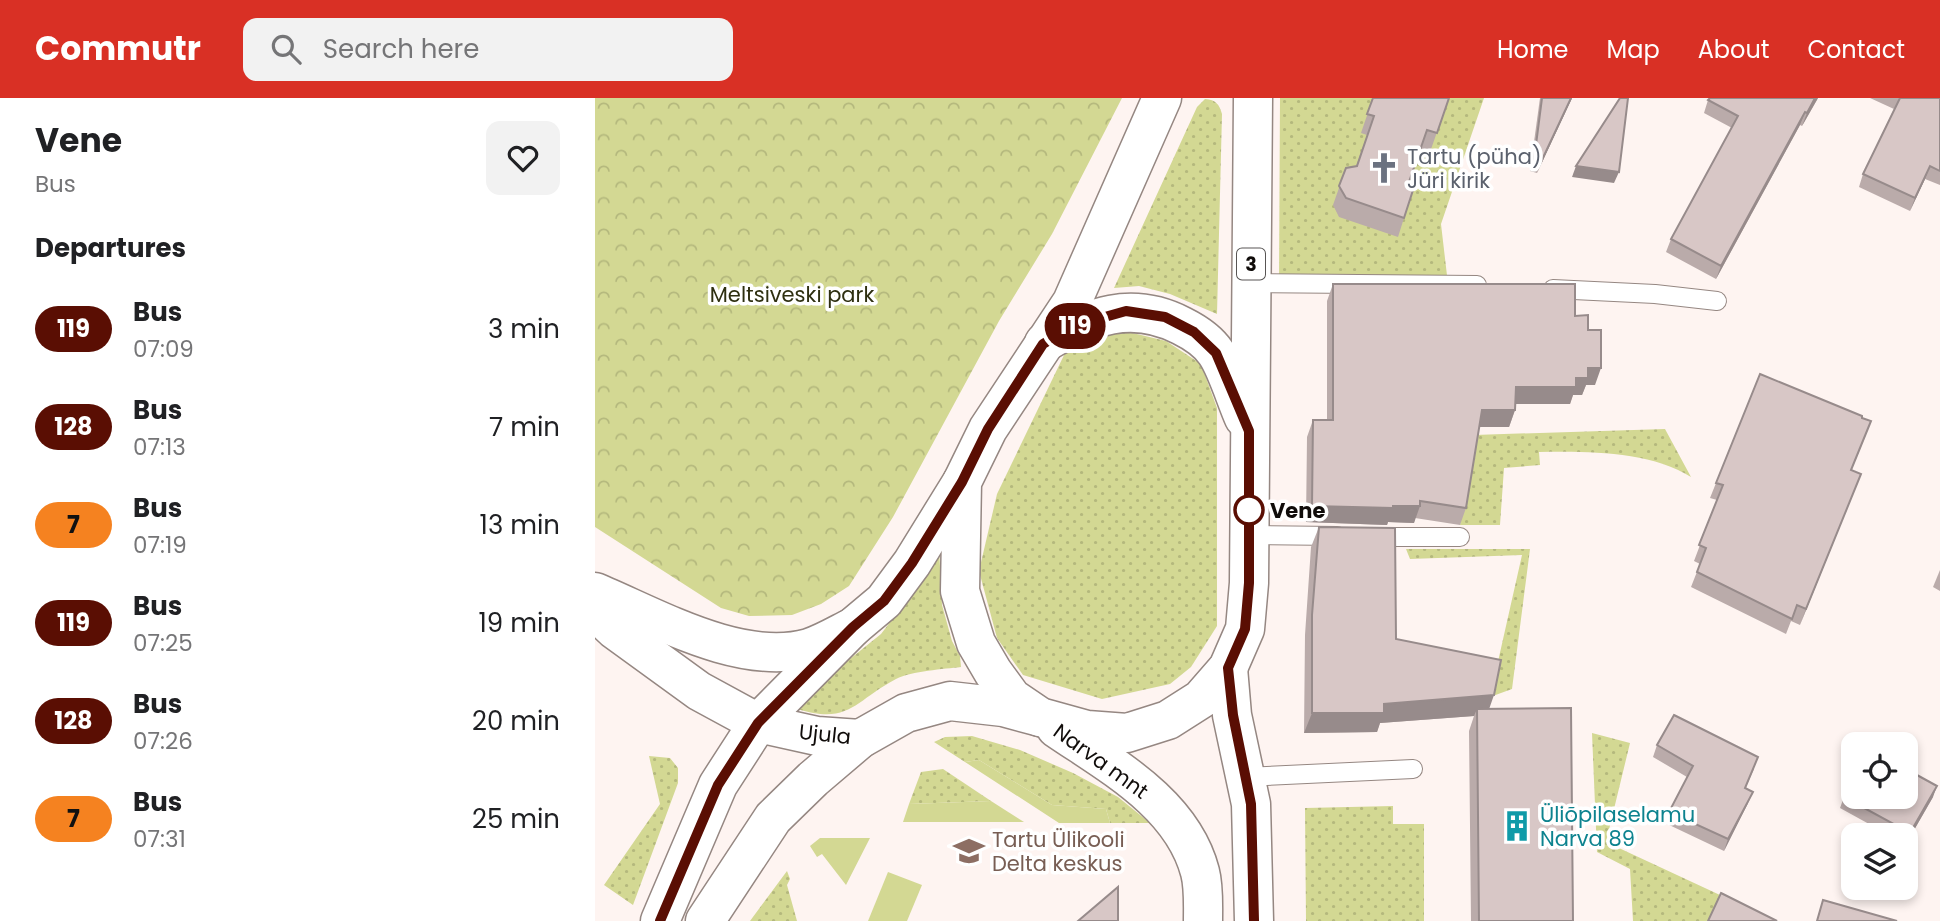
<!DOCTYPE html>
<meta charset="utf-8">
<style>
:root{--surface:#fff;--page:#f2f2f2;--text:#202124;--muted:#757577;--accent:#d93025}
body{margin:0;font-family:Poppins,sans-serif;background:var(--page);color:var(--text);height:100vh;display:flex;flex-direction:column;font-size:26px;white-space:nowrap}
*{box-sizing:border-box;margin:0}
p{font-size:23px;color:var(--muted)}
.icon{flex:none;width:38px;height:38px;fill:none;stroke:currentColor;stroke-width:2;stroke-linecap:round;stroke-linejoin:round}
.map{position:relative;flex:1;overflow:hidden}
.drawer{display:flex;flex-direction:column;background:var(--surface);width:595px}
.drawer>*{flex:none}
.badge{padding:0 14px;border-radius:23px;font-size:24px;line-height:46px}
.fabs{position:absolute;left:1246px;top:634px;display:grid;gap:14px}
.fabs a{display:grid;place-items:center;width:77px;height:77px;border-radius:14px;background:var(--surface);box-shadow:0 4px 10px #0003;font-size:35px}
.map>.badge{position:absolute;translate:-50% -50%;box-shadow:0 0 0 4px #fff}
h2{padding:0 35px;font-size:26px;line-height:63px}
.round{display:grid;place-items:center;flex:none;width:74px;height:74px;border-radius:14px;background:var(--page)}
.overview{display:flex;align-items:center;justify-content:space-between;height:119px;padding:0 35px}
h1{font-size:33px;font-weight:700;line-height:52px}
ul{padding:0;list-style:none}
li{display:flex;align-items:center;gap:21px;height:98px;padding:0 35px}
li div{flex:1}
li b{display:block;font-size:26px}
li em{font-style:normal}
li .badge{min-width:77px;font-weight:700;text-align:center}
header{display:flex;align-items:center;gap:42px;box-sizing:border-box;height:98px;padding:0 35px;background:var(--accent);color:#fff}
header strong{font-size:33px}
nav{display:flex;gap:38px;margin-inline-start:auto;font-size:24px}
.search{width:490px;height:63px;background:var(--page);display:flex;align-items:center;gap:18px;box-sizing:border-box;padding:0 24px;border-radius:14px;color:var(--muted);font-size:26px}
main{display:flex;flex:1;min-height:0}
.map>svg:first-child{display:block}
.grass{fill:url(#grass-dots)}
.forest{fill:url(#forest-crowns)}
.garden{fill:#d3d893}
.lines{fill:none;stroke-linecap:round;stroke-linejoin:round}
.service-casing{stroke:#958782;stroke-width:20}
.tertiary-casing{stroke:#958782;stroke-width:41}
.secondary-casing{stroke:#958782;stroke-width:41}
.trunk-casing{stroke:#958782;stroke-width:41}
.service{stroke:#fff;stroke-width:18}
.tertiary{stroke:#fff;stroke-width:38}
.secondary{stroke:#fff;stroke-width:38}
.trunk{stroke:#fff;stroke-width:38}
.wall{fill:#baabaa}
.shaded-wall{fill:#978b8b}
.building{fill:#d8c7c6;stroke:#978b8b;stroke-width:2}
.line-casing{stroke:#fff;stroke-width:16}
.line{stroke:#5a0e03;stroke-width:10}
.stop-dot{fill:#fff;stroke:#5a0e03;stroke-width:3.5}
.labels{text-anchor:middle;dominant-baseline:central;stroke-width:7;stroke-linejoin:round;paint-order:stroke}
.shield{fill:#fff;stroke:#585554;stroke-width:2}
.shield-label{font-size:19px;font-weight:bold;fill:#100c0a}
.worship-label{font-size:21px;fill:#5b616d;stroke:#fff;text-anchor:start}
.park-label{font-size:21px;fill:#2e2f10;stroke:#fff}
.stop-label{font-size:21px;font-weight:bold;fill:#100c0a;stroke:#fff;text-anchor:start}
.street-label{font-size:21px;fill:#100c0a;stroke:#fff}
.culture-label{font-size:21px;fill:#0d838f;stroke:#fff;text-anchor:start}
.education-label{font-size:21px;fill:#785e54;stroke:#fff;text-anchor:start}
</style>
<header>
<strong>Commutr</strong>
<div class="search"><svg class="icon" aria-label="search" viewBox="0 0 24 24"><circle cx="10" cy="10" r="6"/><path d="M15 15l6 6"/></svg>Search here</div>
<nav><a>Home</a><a>Map</a><a>About</a><a>Contact</a></nav>
</header>
<main>
<section class="drawer">
<div class="overview"><div><h1>Vene</h1><p>Bus</p></div><a class="round"><svg class="icon" aria-label="heart" viewBox="0 0 24 24"><path d="M12 20l-8-8c-3-5 5-10 8-4 3-6 11-1 8 4z"/></svg></a></div>
<h2>Departures</h2>
<ul>
<li><span class="badge" style="background:#5a0e03;color:#fff">119</span><div><b>Bus</b><p>07:09</p></div><em>3 min</em></li>
<li><span class="badge" style="background:#5a0e03;color:#fff">128</span><div><b>Bus</b><p>07:13</p></div><em>7 min</em></li>
<li><span class="badge" style="background:#f58220;color:#111">7</span><div><b>Bus</b><p>07:19</p></div><em>13 min</em></li>
<li><span class="badge" style="background:#5a0e03;color:#fff">119</span><div><b>Bus</b><p>07:25</p></div><em>19 min</em></li>
<li><span class="badge" style="background:#5a0e03;color:#fff">128</span><div><b>Bus</b><p>07:26</p></div><em>20 min</em></li>
<li><span class="badge" style="background:#f58220;color:#111">7</span><div><b>Bus</b><p>07:31</p></div><em>25 min</em></li>
</ul>
</section>
<div class="map">
<svg width="1345" height="823" viewBox="0 0 1345 823">
<defs>
<pattern id="grass-dots" width="8" height="8" patternUnits="userSpaceOnUse" patternTransform="scale(1.75)"><rect width="8" height="8" fill="#d3d893"/><path d="M2 2h.1M6 6h.1" fill="none" stroke="#b4b87d" stroke-width="1.8" stroke-linecap="round"/></pattern>
<pattern id="forest-crowns" width="20" height="18" patternUnits="userSpaceOnUse" patternTransform="scale(1.75)"><rect width="20" height="18" fill="#d3d893"/><path d="M2 6a3 3 0 1 1 6 0M12 15a3 3 0 1 1 6 0" fill="none" stroke="#b4b87d"/></pattern>
</defs>
<rect width="100%" height="100%" fill="#fef4f1"/>
<g class="grass">
<polygon points="685,0 889,0 846,126 853,186 684,185"/>
<path d="M610,1C621,2 624,6 627,16L622,216L575,196L544,188L519,190L602,9Z"/>
<polygon points="521,231 571,243 606,266 622,310 622,528 596,569 575,586 507,601 428,577 402,540 384,473 402,396 471,253"/>
<path d="M1070,331L1096,379C1056,353 991,353 944,354L945,367L909,370L905,427H865L879,337Z"/>
<path d="M344,450L347,507L357,543L365,558L366,569C349,571 317,573 301,581C259,603 255,627 202,611L230,581L286,536L321,490Z"/>
<polygon points="811,451 935,451 917,591 895,599 927,457 815,461"/>
<polygon points="997,635 1035,645 1011,744 1168,817 1114,823 1038,823 1035,771 1002,754"/>
<polygon points="377,638 425,652 478,675 523,699 555,725 515,725 511,711 457,707 384,662 370,664 339,644 350,639"/>
<polygon points="54,658 75,660 83,670 83,685 38,807 9,787 65,706"/>
<polygon points="348,671 396,703 314,706 326,674"/>
<polygon points="798,708 798,726 829,726 829,823 711,823 710,710"/>
<polygon points="192,773 195,781 192,787 202,823 155,823"/>
</g>
<polygon class="forest" points="0,0 527,0 457,136 404,223 298,419 254,488 226,506 197,517 154,518 126,510 0,429"/>
<g class="garden">
<polygon points="384,662 457,707 511,711 515,725 464,725 370,664"/>
<polygon points="396,703 429,724 308,724 314,706"/>
<polygon points="225,740 275,740 251,787 227,756 222,759 215,748"/>
<polygon points="293,774 327,787 312,823 273,823"/>
</g>
<g class="lines">
<defs>
<g id="service">
<polyline points="656,185 882,187"/>
<polyline points="958,191 1060,196 1122,203"/>
<polyline points="654,437 742,438"/>
<polyline points="777,439 865,439"/>
<polyline points="650,679 818,671"/>
</g>
<g id="tertiary">
<path d="M0,494C62,520 146,569 214,550C229,545 244,536 258,529"/>
<polyline points="0,513 20,532 104,593 163,625 222,638 265,641"/>
</g>
<g id="secondary">
<polyline points="65,823 123,687 163,625 258,529 289,503 317,465 367,384"/>
<polyline points="110,823 178,720 218,681 265,641 311,615 355,603 408,609 445,619"/>
</g>
<g id="trunk">
<polyline points="567,0 477,204 393,331 367,384 365,493 381,545 398,574 417,600 445,619 492,632 532,635 573,622 606,601 633,570 650,531 654,485 658,0"/>
<path d="M449,245C495,218 537,202 587,228C599,234 613,243 621,255C631,269 641,302 649,320"/>
<polyline points="633,570 637,617 656,706 659,823"/>
<path d="M461,630C515,667 587,705 605,774C609,789 608,807 608,823"/>
</g>
</defs>
<use href="#service" class="service-casing"/>
<use href="#tertiary" class="tertiary-casing"/>
<use href="#secondary" class="secondary-casing"/>
<use href="#trunk" class="trunk-casing"/>
<use href="#service" class="service"/>
<use href="#tertiary" class="tertiary"/>
<use href="#secondary" class="secondary"/>
<use href="#trunk" class="trunk"/>
</g>
<g class="wall">
<polygon points="778,0 854,0 835,54 825,51 814,84 809,120 803,139 744,119 738,107 751,70 761,68 772,37 766,35"/>
<polygon points="945,0 977,0 942,75 935,73"/>
<polygon points="1223,0 1207,28 1205,27 1121,181 1071,154 1076,141 1137,30 1109,15 1113,2"/>
<polygon points="1275,0 1345,0 1345,87 1330,81 1315,113 1264,89 1268,76 1299,11"/>
<polygon points="738,186 980,218 993,232 1000,287 991,287 987,297 978,297 975,306 920,306 920,312 914,329 884,329 871,410 865,427 820,420 819,425 793,424 792,427 711,424 712,339 718,322 732,322 732,203"/>
<polygon points="1267,320 1270,339 1256,373 1266,376 1205,527 1196,523 1191,536 1096,489 1105,466 1099,463 1122,402 1115,400 1121,385"/>
<polygon points="724,429 801,541 894,611 978,823 876,823 874,633 879,618 785,625 782,634 709,635 710,537 716,449"/>
<polygon points="1345,472 1345,493 1338,489"/>
<polygon points="1062,647 1159,671 1150,691 1153,705 1129,753 1070,725 1074,714 1092,679 1058,659"/>
<polygon points="1249,699 1338,699 1311,746 1311,737 1294,737 1245,710"/>
</g>
<g class="shaded-wall">
<polygon points="976,0 977,0 942,75 946,64"/>
<polygon points="1220,0 1223,0 1207,28 1212,15"/>
<polygon points="1210,14 1205,27 1121,181 1126,168"/>
<polygon points="981,68 1024,74 1019,85 977,79"/>
<polygon points="1335,68 1330,81 1315,113 1320,100"/>
<polygon points="993,270 1006,270 1000,287 991,287 987,297 978,297 975,306 915,306 921,289 981,280"/>
<polygon points="887,312 920,312 914,329 881,329"/>
<polygon points="1266,376 1260,391 1205,527 1211,511"/>
<polygon points="717,408 825,408 819,425 793,424 792,427 711,424"/>
<polygon points="899,597 892,617 882,611 879,618 785,625 782,634 709,635 717,615 789,606"/>
<polygon points="1342,688 1338,699 1311,746 1315,735"/>
<polygon points="1158,694 1153,705 1129,753 1133,741"/>
</g>
<g class="building">
<polygon points="778,0 854,0 842,35 832,32 814,84 818,92 809,120 751,100 744,88 751,70 762,68 779,18 772,16"/>
<polygon points="947,0 976,0 946,64 939,62"/>
<polygon points="1025,0 1033,0 1024,74 981,68"/>
<polygon points="1115,0 1220,0 1212,15 1210,14 1126,168 1076,141 1143,18 1113,2"/>
<polygon points="1305,0 1345,0 1345,73 1335,68 1320,100 1268,76"/>
<polygon points="738,186 980,186 980,218 993,217 993,232 1006,232 1006,270 993,270 993,280 981,280 981,289 921,289 920,312 887,312 871,410 825,403 825,408 798,408 798,410 717,408 718,322 738,322"/>
<polygon points="1165,276 1267,318 1267,320 1276,323 1256,372 1266,376 1211,511 1202,507 1197,521 1102,474 1111,450 1104,447 1128,387 1121,385"/>
<polygon points="724,429 800,430 801,541 906,562 899,597 789,606 789,615 717,615 717,517"/>
<polygon points="976,610 978,823 884,823 882,611"/>
<polygon points="1079,617 1163,659 1150,690 1158,694 1133,741 1074,714 1098,668 1062,647"/>
<polygon points="1311,671 1342,688 1315,735 1249,699 1258,682 1258,698 1311,698"/>
<polygon points="523,789 523,823 483,823"/>
<polygon points="1126,795 1182,823 1113,823"/>
<polygon points="1228,802 1302,823 1222,823"/>
</g>
<g class="lines">
<defs>
<polyline id="line" points="65,823 123,687 163,625 258,529 289,503 317,465 367,384 393,331 448,246 478,228 531,213 570,219 599,234 621,255 654,333 654,485 650,531 633,570 638,617 656,706 659,823"/>
</defs>
<use href="#line" class="line-casing"/>
<use href="#line" class="line"/>
</g>
<defs>
<symbol id="church-bare" viewBox="-9 -9 18 18"><path d="M-1.2-6h2.4v3.5h3.3v2.4h-3.3V6h-2.4V-.1h-3.3v-2.4h3.3Z" fill="#6b7280" stroke="#fff" stroke-width="2.5" paint-order="stroke"/></symbol>
<symbol id="building-bare" viewBox="-9 -9 18 18"><path d="M-4-6H4V6H1V3H-1V6H-4ZM-2.5-4.3h1.7v1.8h-1.7ZM.8-4.3h1.7v1.8H.8ZM-2.5-1h1.7V.8h-1.7ZM.8-1h1.7V.8H.8Z" fill="#0f9aa8" stroke="#fff" stroke-width="2.5" paint-order="stroke"/></symbol>
<symbol id="university-bare" viewBox="-9 -9 18 18"><path d="M0-5L7-2L0 1L-7-2ZM-4 1L0 2.5L4 1V4Q0 6-4 4Z" fill="#8d6e63" stroke="#fff" stroke-width="2.5" paint-order="stroke"/></symbol>
</defs>
<g fill-rule="evenodd">
<use href="#church-bare" x="767" y="48" width="44" height="44"/>
<use href="#building-bare" x="900" y="706" width="44" height="44"/>
<use href="#university-bare" x="352" y="731" width="44" height="44"/>
</g>
<circle class="stop-dot" cx="654" cy="412" r="14"/>
<g class="labels">
<rect class="shield" x="642" y="150.5" width="28" height="31" rx="5"/>
<g class="shield-label">
<text x="656" y="166">3</text>
</g>
<g class="worship-label">
<text x="812" y="58">Tartu (püha)<tspan x="812" dy="24">Jüri kirik</tspan></text>
</g>
<g class="park-label">
<text x="197" y="196">Meltsiveski park</text>
</g>
<g class="stop-label">
<text x="675" y="412">Vene</text>
</g>
<g class="street-label">
<text transform="translate(230 636) rotate(6)">Ujula</text>
<text transform="translate(506 663) rotate(36)">Narva mnt</text>
</g>
<g class="culture-label">
<text x="945" y="716">Üliõpilaselamu<tspan x="945" dy="24">Narva 89</tspan></text>
</g>
<g class="education-label">
<text x="397" y="741">Tartu Ülikooli<tspan x="397" dy="24">Delta keskus</tspan></text>
</g>
</g>
</svg>
<div class="fabs">
<a><svg class="icon" aria-label="locate" viewBox="0 0 24 24"><circle cx="12" cy="12" r="6"/><path d="M12 2v4M12 18v4M2 12h4M18 12h4"/></svg></a>
<a><svg class="icon" aria-label="layers" viewBox="0 0 24 24"><path d="M12 4l9 5-9 5-9-5zM3 14l9 5 9-5"/></svg></a>
</div>
<b class="badge" style="left:480px;top:228px;background:#5a0e03;color:#fff">119</b>
</div>
</main>
